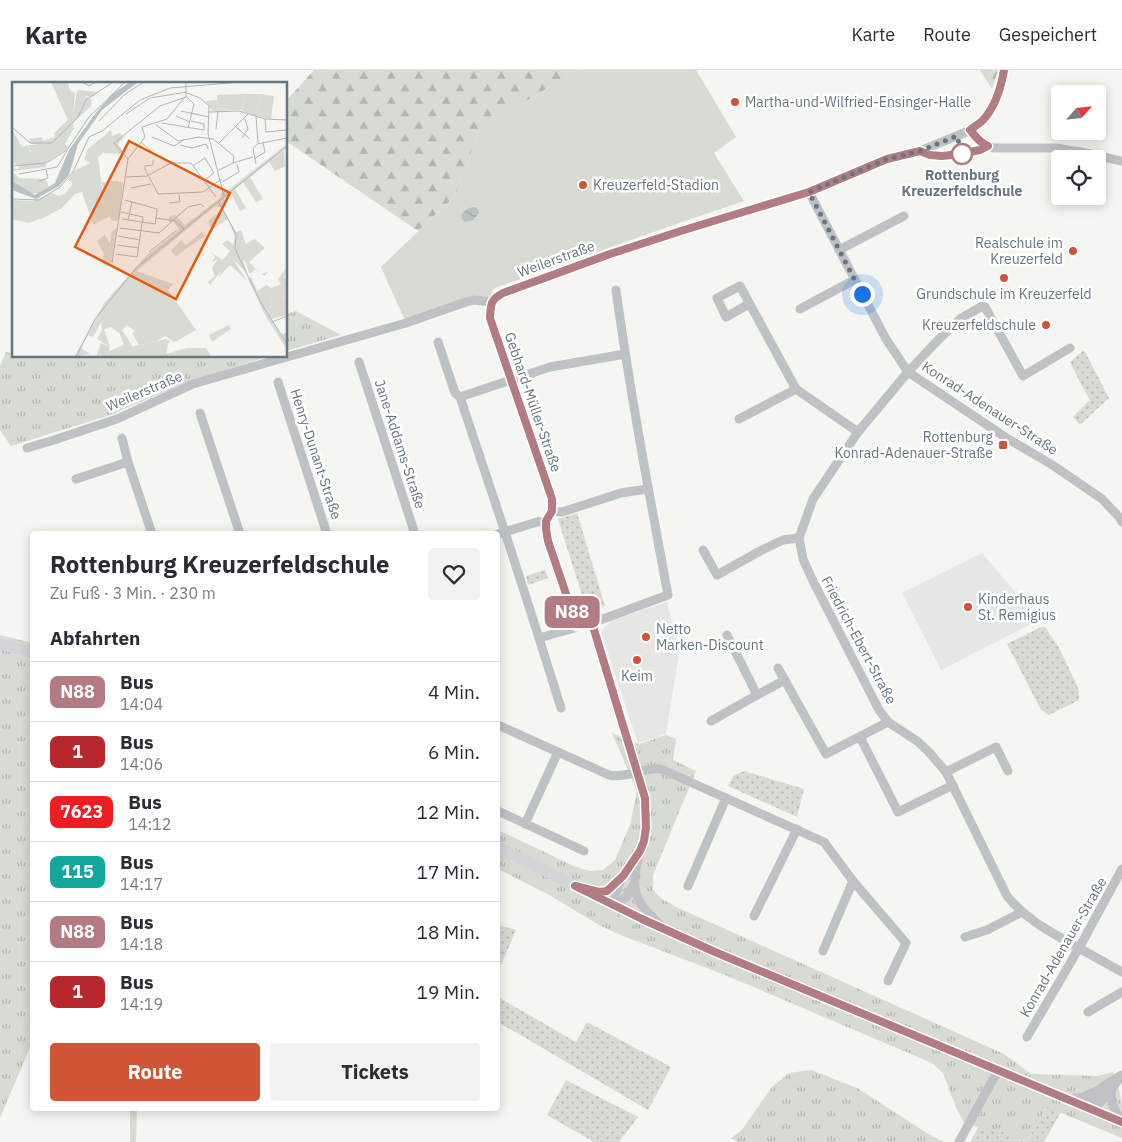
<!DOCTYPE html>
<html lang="de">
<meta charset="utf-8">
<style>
:root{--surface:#fff;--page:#f2f2f3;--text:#2b2b33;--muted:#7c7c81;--line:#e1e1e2;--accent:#d05536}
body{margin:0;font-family:"IBM Plex Sans",sans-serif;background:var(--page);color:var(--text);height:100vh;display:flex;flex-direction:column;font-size:19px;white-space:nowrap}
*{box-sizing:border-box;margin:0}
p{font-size:16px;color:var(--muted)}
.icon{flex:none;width:28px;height:28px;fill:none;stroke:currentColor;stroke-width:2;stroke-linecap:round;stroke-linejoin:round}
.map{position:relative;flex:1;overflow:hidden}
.side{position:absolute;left:30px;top:461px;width:470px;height:580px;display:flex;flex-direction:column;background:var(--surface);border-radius:5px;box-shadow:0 2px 12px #0003}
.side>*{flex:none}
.badge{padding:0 10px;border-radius:8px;font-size:18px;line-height:32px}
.needle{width:32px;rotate:63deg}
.fabs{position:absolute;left:1051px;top:15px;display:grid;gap:10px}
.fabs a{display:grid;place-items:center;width:55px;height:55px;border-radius:5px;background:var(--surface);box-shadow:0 2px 12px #0003;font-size:25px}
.you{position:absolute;width:25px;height:25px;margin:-12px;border:4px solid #fff;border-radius:50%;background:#1a73e8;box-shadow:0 0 0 8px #1a73e833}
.map>.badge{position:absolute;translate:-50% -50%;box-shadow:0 0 0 2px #fff}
h2{padding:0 20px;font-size:19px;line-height:45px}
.round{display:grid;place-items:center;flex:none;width:52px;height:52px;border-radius:5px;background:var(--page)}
.headline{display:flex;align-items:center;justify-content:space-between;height:85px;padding:0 20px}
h1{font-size:24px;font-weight:700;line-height:38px}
.button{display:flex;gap:10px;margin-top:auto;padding:10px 20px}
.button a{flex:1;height:58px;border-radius:5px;background:var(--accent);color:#fff;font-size:20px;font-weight:700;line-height:58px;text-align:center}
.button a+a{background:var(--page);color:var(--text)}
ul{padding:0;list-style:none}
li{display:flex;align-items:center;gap:15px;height:60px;padding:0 20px;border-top:1px solid var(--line)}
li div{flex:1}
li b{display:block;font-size:19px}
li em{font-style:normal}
li .badge{min-width:55px;font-weight:700;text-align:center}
header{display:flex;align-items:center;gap:30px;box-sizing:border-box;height:70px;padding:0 25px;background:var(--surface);border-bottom:1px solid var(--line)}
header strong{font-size:24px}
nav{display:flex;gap:28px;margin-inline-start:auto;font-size:18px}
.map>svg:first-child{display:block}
.built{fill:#e6e6e5}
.grass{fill:url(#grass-tufts)}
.forest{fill:url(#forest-firs)}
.park{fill:url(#park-dots)}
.pitch{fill:#d7dbd3}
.water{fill:url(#water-waves)}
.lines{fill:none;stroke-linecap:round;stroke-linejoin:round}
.minor{stroke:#bec2c5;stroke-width:9}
.major{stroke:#d2d6d9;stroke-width:11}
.line-casing{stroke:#fff;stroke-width:11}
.line{stroke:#b37b82;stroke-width:8}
.walk{stroke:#677680;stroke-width:5;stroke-dasharray:0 9}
.poi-dot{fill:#d05536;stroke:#fff;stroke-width:2}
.stop-dot{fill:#fff;stroke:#b37b82;stroke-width:2.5}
.labels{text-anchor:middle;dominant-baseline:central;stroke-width:5;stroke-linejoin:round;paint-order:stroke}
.poi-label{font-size:14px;fill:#677680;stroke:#fff;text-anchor:start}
.stop-label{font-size:14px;font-weight:bold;fill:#677680;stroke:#fff}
.street-label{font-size:14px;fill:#677680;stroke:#fff}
.inset-road{fill:none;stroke:#afb7ba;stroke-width:1}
.view{fill:#e8590c;fill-opacity:0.15;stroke:#e8590c;stroke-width:2.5}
.inset-edge{fill:none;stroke:#677680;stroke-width:2.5}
</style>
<header>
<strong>Karte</strong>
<nav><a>Karte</a><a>Route</a><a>Gespeichert</a></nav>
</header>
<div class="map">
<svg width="1122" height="1072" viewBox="0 0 1122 1072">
<defs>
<pattern id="grass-tufts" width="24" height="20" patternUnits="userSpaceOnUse" patternTransform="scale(1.25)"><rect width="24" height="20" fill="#d7dbd3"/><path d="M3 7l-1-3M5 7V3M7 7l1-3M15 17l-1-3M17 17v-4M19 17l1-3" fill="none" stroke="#b2b6b0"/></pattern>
<pattern id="forest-firs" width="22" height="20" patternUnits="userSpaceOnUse" patternTransform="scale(1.25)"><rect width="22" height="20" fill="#d7dbd3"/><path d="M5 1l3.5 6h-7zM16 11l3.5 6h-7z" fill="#b2b6b0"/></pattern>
<pattern id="park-dots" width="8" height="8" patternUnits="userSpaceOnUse" patternTransform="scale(1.25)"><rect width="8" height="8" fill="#d7dbd3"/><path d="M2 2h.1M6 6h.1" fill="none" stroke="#b2b6b0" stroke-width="1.8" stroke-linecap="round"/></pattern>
<pattern id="water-waves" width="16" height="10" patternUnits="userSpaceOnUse" patternTransform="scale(1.25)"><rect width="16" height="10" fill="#b8c2c5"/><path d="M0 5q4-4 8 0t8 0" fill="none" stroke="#99a2a5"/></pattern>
</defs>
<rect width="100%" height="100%" fill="#f5f5f2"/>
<g class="built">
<polygon points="982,483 1039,550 941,600 902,523"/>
<polygon points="667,532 679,584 666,664 638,673 601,562 611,551"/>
</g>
<g class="grass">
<polygon points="296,241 341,265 286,281 286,244"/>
<polygon points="6,282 14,284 14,286 270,286 187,312 113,344 11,376 0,360 0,296"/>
<polygon points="0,565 32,573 32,973 0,1048"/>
<polygon points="612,663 639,674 666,665 676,669 673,690 696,701 653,805 653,820 662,829 676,837 1004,984 1031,1004 1098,1006 1113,1002 1120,1023 1122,1035 1122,1068 1047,1037 1027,1072 964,1053 955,1035 943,1003 932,993 725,905 618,864 599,855 551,826 498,799 498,760 576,797 590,801 603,800 615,790 630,755 637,721"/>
<polygon points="811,1000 857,1018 927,1063 944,1072 737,1072 731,1068 741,1061 772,1017 789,1003"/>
<polygon points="130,1039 137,1039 136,1072 130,1072"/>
</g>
<g class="forest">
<polygon points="314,0 578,0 480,59 455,126 418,161 286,71 286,31"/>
<polygon points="980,0 998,0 992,19 981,2"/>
</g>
<g class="park">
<polygon points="1084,280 1109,328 1080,355 1073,347 1090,330 1082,316 1070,292"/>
<polygon points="577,443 605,536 587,541 558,449"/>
<polygon points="545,500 548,508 528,515 526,506"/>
<polygon points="1041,557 1045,557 1058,576 1077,615 1079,623 1079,630 1049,645 1041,640 1007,574"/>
<polygon points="744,701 804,719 797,747 728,716 734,705"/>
<polygon points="498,855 516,860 498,902"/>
<polygon points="498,927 576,972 587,952 671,997 648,1040 498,952"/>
<polygon points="566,1010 638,1047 619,1072 594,1072 547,1045"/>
<polygon points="1047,1037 1061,1042 1044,1072 1027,1072"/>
<polygon points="979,1057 1000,1061 1025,1072 970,1072 978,1058"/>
</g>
<polygon class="pitch" points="578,0 696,0 736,67 714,83 744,131 682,152 495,218 491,222 491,232 474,230 406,253 381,197 455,126 480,59"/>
<polygon class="water" points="473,137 476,137 478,139 479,143 473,150 465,152 462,149 461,145 467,139"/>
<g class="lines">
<g class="minor">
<polyline points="971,60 977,69 983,74 994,78 1056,78 1081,82 1122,91"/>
<polyline points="809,122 886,269 908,302 1005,367 1054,396 1102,429 1120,448 1122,452"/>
<polyline points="839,180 904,146"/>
<polyline points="491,232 495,227 503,223 610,184 684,160 809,122 887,89 920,81 971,60 983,50 991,38 1001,17 1004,0"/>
<polyline points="491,232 490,248 552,429 551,441 546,451 537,452 498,464"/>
<polyline points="749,234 726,247 717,228 740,216 796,319 858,362"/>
<polyline points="800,239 854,210"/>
<path d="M438,272L455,323L460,327L505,462L539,568L592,553L668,525C649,423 630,322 616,220"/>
<path d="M1070,278L1023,306L985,237L982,236L979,238L960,249L938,270L908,302L858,362L813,429L799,468L803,489L813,511L879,640L888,652L917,671L929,682L946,702L1007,826C1024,847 1045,859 1068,872C1086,882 1104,892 1122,902"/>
<polyline points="359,292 415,464"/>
<polyline points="278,312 327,464"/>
<polyline points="460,327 550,297 625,284"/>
<polyline points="200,343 240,464"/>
<polyline points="739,349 796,319"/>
<polyline points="122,368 128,392 152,464"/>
<polyline points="27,378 54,370 117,349 193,314 203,311 406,253 466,232 474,230 491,232"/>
<polyline points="76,409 128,392"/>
<polyline points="551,441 562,442 621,423 648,419"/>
<path d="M546,451C546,468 552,484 557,500C564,519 570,538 577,556"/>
<polyline points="703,480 717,505 762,480 783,470 799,468"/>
<path d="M592,553L645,728C646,742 648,757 644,771C643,774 641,778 640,782C630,815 632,831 660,854"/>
<polyline points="727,565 757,625"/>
<polyline points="539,568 561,638"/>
<polyline points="778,598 826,684 888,652"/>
<polyline points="711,651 757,625 785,610"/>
<path d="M498,655L609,705C626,709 643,697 661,699L824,772L853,811L906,873L888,911"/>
<polyline points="860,667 898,742 953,715"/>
<polyline points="946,702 996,677 1008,701"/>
<polyline points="498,741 584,781"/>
<polyline points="525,754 558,682"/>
<polyline points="688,816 726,728"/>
<path d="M590,820C595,821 600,823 606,821C618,817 629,796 637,785"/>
<polyline points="616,836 615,825 620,812"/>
<polyline points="616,836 627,826 634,814"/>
<polyline points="754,846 797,759"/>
<polyline points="965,867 987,860 1022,842"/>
<polyline points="823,881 853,811"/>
<polyline points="1088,942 1122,922"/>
<polyline points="1027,967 1079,878 1122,799"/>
<path d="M1112,1018C1109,1031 1114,1041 1122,1050"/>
<polyline points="1068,1029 1083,1027 1097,1021"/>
<path d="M1091,1039C1091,1035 1091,1030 1093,1027C1098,1018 1113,1010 1122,1005"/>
<polyline points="1093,1040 1105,1027 1119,1009"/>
<polyline points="959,1072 998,1000"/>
</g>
<g class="major">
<polyline points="0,574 32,582"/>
<polyline points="498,777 630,843 715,882 1122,1052"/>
</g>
</g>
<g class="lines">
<defs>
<path id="line" d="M1004,0C1001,18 995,37 983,50C979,54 974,57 970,60C976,67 980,73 988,76L980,80L960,84L942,86L930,85L920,81L887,89L809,122L684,160L610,184L503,223C490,230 491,234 490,248L552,429V441L546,451V459L548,471L577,556L592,553L645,728L646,758L644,771L640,781L623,806L607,821L599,822L575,816L642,849L715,882L1122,1052"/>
</defs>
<use href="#line" class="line-casing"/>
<use href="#line" class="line"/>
<polyline class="walk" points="862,224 809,122 887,89 920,81 957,66 962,84"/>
</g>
<g class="poi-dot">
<circle cx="735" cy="32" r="5"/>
<circle cx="583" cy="115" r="5"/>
<circle cx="1073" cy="181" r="5"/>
<circle cx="1004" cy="208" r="5"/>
<circle cx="1046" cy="255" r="5"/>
<rect x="998" y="370" width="10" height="10" rx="2.5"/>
<circle cx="968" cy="537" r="5"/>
<circle cx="646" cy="567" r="5"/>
<circle cx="637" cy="590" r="5"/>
</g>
<circle class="stop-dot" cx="962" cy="84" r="10"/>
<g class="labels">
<g class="poi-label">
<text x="745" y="32">Martha-und-Wilfried-Ensinger-Halle</text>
<text x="593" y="115">Kreuzerfeld-Stadion</text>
<text x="1063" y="173" text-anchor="end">Realschule im<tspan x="1063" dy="16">Kreuzerfeld</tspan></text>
<text x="1004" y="224" text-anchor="middle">Grundschule im Kreuzerfeld</text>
<text x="1036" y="255" text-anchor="end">Kreuzerfeldschule</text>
<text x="993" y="367" text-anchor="end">Rottenburg<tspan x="993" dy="16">Konrad-Adenauer-Straße</tspan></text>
<text x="978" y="529">Kinderhaus<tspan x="978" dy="16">St. Remigius</tspan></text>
<text x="656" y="559">Netto<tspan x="656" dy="16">Marken-Discount</tspan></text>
<text x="637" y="606" text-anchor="middle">Keim</text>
</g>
<g class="stop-label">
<text x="962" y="105">Rottenburg<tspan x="962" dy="16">Kreuzerfeldschule</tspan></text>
</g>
<g class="street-label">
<text transform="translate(556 189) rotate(-20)">Weilerstraße</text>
<text transform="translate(144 321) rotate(-23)">Weilerstraße</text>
<text transform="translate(533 332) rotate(71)">Gebhard-Müller-Straße</text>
<text transform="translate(990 338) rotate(33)">Konrad-Adenauer-Straße</text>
<text transform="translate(400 374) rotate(72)">Jane-Addams-Straße</text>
<text transform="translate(316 384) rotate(72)">Henry-Dunant-Straße</text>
<text transform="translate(859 570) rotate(62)">Friedrich-Ebert-Straße</text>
<text transform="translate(1063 877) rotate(-60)">Konrad-Adenauer-Straße</text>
</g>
</g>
<g transform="translate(12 12)">
<rect width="275" height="275" fill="#f5f5f2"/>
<path d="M39,0H56L58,9L63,10L61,33L56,38ZM249,12L262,14L259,37L244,34ZM275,62V66L223,107L234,126L228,129L219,111L212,116L214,120L209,125H202L125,189L161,202L156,208L184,248L163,260L153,254L145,259L154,257L158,259L156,262L144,259L127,263L120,251L123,249L115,243L110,248L121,265L103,275H95L97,269L112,263L108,252L99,245L92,247L98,265L85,257L90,249L89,240L81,255L76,253L69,266L78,272L62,275L93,220L134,174L167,148L162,140L155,139L158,134L163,133L173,143L208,116L211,108L215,109ZM0,89L7,96L33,97L37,104L26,112L18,111L1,100ZM211,127L224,150L223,164L231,175L250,192L256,189L253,194L231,178L235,191L221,177L235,199L218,183L206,196L221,164L218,169L210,162L216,158L221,163L223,155L216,137L199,148L196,139ZM105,146L99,183L93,184L90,178L92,172L85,159L93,153L98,162L100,149ZM275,185L272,197L275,196V216L257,211L261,223L254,227L269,253L275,250V268L253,233L236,197L239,195L245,209L255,203L259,206L269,202L266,197ZM217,243L219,247L200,260L197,253Z" fill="#d7dbd3"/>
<path d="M65,8L86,10L79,15L73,14L80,18L79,24L61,41L62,46L53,62L57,65L42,73H33L29,64L18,61L17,57L30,55L31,59L43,55L42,51L61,33ZM0,47L10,65L16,63L18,70L41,76L33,81L34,85L0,89V86L6,87L7,84L0,80ZM99,48L100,54L108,51L112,55L106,62L113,72L91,71L86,75L92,123L98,134L81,143L70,110L63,112L50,126L31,136L16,141L0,137V118L20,119L41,111L46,114L53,112L60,103V100L56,98L62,89L78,81L72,77L76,67ZM144,259L156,262L154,272L175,266H194L200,275H103L119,265Z" fill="#d7dbd3"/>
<path d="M232,12L230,28L200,29L194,19L205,18V13Z" fill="#d7dbd3"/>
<path d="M225,12H249L244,34L230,29L232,13ZM16,63H29L33,72L40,69L42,73L51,64L55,67L41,76L23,81ZM272,68L273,84L263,89L257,80ZM238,95L251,117L244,120L231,100ZM229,148L234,162L243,157L253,166L236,181L243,187L240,191H237L233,178L224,167V150ZM190,150L193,154L164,174L159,169L169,158L174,163ZM222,164L224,170L198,203L196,200L203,194L200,186L206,177L199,181L203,175L198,170L211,178ZM270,206L272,216H275V233L260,237L254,227L261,223L257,210Z" fill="#d7dbd3"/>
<path d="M105,99L111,101L107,139H100L92,123L90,100ZM89,261L98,265L95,275H84Z" fill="#d7dbd3"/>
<path d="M118,0H126L90,28L66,62L57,93L47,104L24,117L0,108V99L23,113L43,101L57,68L83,32L99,13Z" fill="#b8c2c5"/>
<path class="inset-road" d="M70,0L77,4L84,0M175,11L188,16L197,24L196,52L212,114M174,14L182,22L176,46M169,29L197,35M197,30L227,29L253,37L275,38M114,32L138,16L175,10M164,34L178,40M244,34L246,61M253,37L254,50L275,48M87,39L112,13L132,0M150,41L192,48V42L179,39M144,43L166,59L187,55L201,57L222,74L221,81L207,88M0,45L18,61H40L66,35L74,18L101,0M224,45L238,57M204,47L206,29M140,55L162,64L170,59M230,56L236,47L233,37M129,60L141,71M207,61L236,32M168,63L180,66L194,62L196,67M116,77L133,55L130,45L155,37L172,16M242,77L253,70L251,61M141,78V83L133,84V87L146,112L191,110L210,97M221,81L241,75M244,82L241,67L245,62L275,56M182,83L193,76L202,91L193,98M0,84L34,81L55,68L77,35L113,0M7,92L45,85L55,69M114,95L135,94L159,81H179L204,115M27,99L36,96L34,88M210,100L227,90L225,82M119,106L139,102M0,117L27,118L48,105L61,90L77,55L90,49L128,18L158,6L229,0M206,119L224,152L223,167L249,221L275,262M157,121L168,120L167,113M109,130L131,135M144,136L163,139L172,147M110,137L143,142L144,136L145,127L113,118M116,138L120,120M108,146L147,151M147,151L176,125L189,122L192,125M106,154L128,158M105,163L127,166M137,170L165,148M104,172L125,175L131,135M100,181L116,77L102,61L148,24L174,15V0M260,240L275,234M64,275L83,237L124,186L275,64"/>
<path class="view" d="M117,59L218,111L164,217L63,165Z"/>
<rect width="275" height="275" class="inset-edge"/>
</g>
</svg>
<div class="fabs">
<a><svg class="needle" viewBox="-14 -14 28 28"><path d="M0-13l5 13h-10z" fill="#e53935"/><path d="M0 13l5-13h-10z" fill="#7c7c81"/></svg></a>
<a><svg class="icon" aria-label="locate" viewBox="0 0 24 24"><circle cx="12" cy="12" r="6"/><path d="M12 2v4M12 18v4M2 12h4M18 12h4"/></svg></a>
</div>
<div class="you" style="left:862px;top:224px"></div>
<b class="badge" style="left:572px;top:542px;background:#b37b82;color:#fff">N88</b>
<section class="side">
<div class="headline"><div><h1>Rottenburg Kreuzerfeldschule</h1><p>Zu Fuß · 3 Min. · 230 m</p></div><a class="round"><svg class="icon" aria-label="heart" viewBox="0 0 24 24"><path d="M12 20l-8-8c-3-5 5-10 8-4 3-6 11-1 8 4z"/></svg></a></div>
<h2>Abfahrten</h2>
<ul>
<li><span class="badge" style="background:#b37b82;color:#fff">N88</span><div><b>Bus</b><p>14:04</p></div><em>4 Min.</em></li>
<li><span class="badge" style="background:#b7282e;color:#fff">1</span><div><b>Bus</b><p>14:06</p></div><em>6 Min.</em></li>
<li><span class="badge" style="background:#ee1d23;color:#fff">7623</span><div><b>Bus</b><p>14:12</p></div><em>12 Min.</em></li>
<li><span class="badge" style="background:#12a79d;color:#fff">115</span><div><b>Bus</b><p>14:17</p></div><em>17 Min.</em></li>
<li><span class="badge" style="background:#b37b82;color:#fff">N88</span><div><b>Bus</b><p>14:18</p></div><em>18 Min.</em></li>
<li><span class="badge" style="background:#b7282e;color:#fff">1</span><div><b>Bus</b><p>14:19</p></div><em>19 Min.</em></li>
</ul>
<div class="button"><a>Route</a><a>Tickets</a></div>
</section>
</div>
